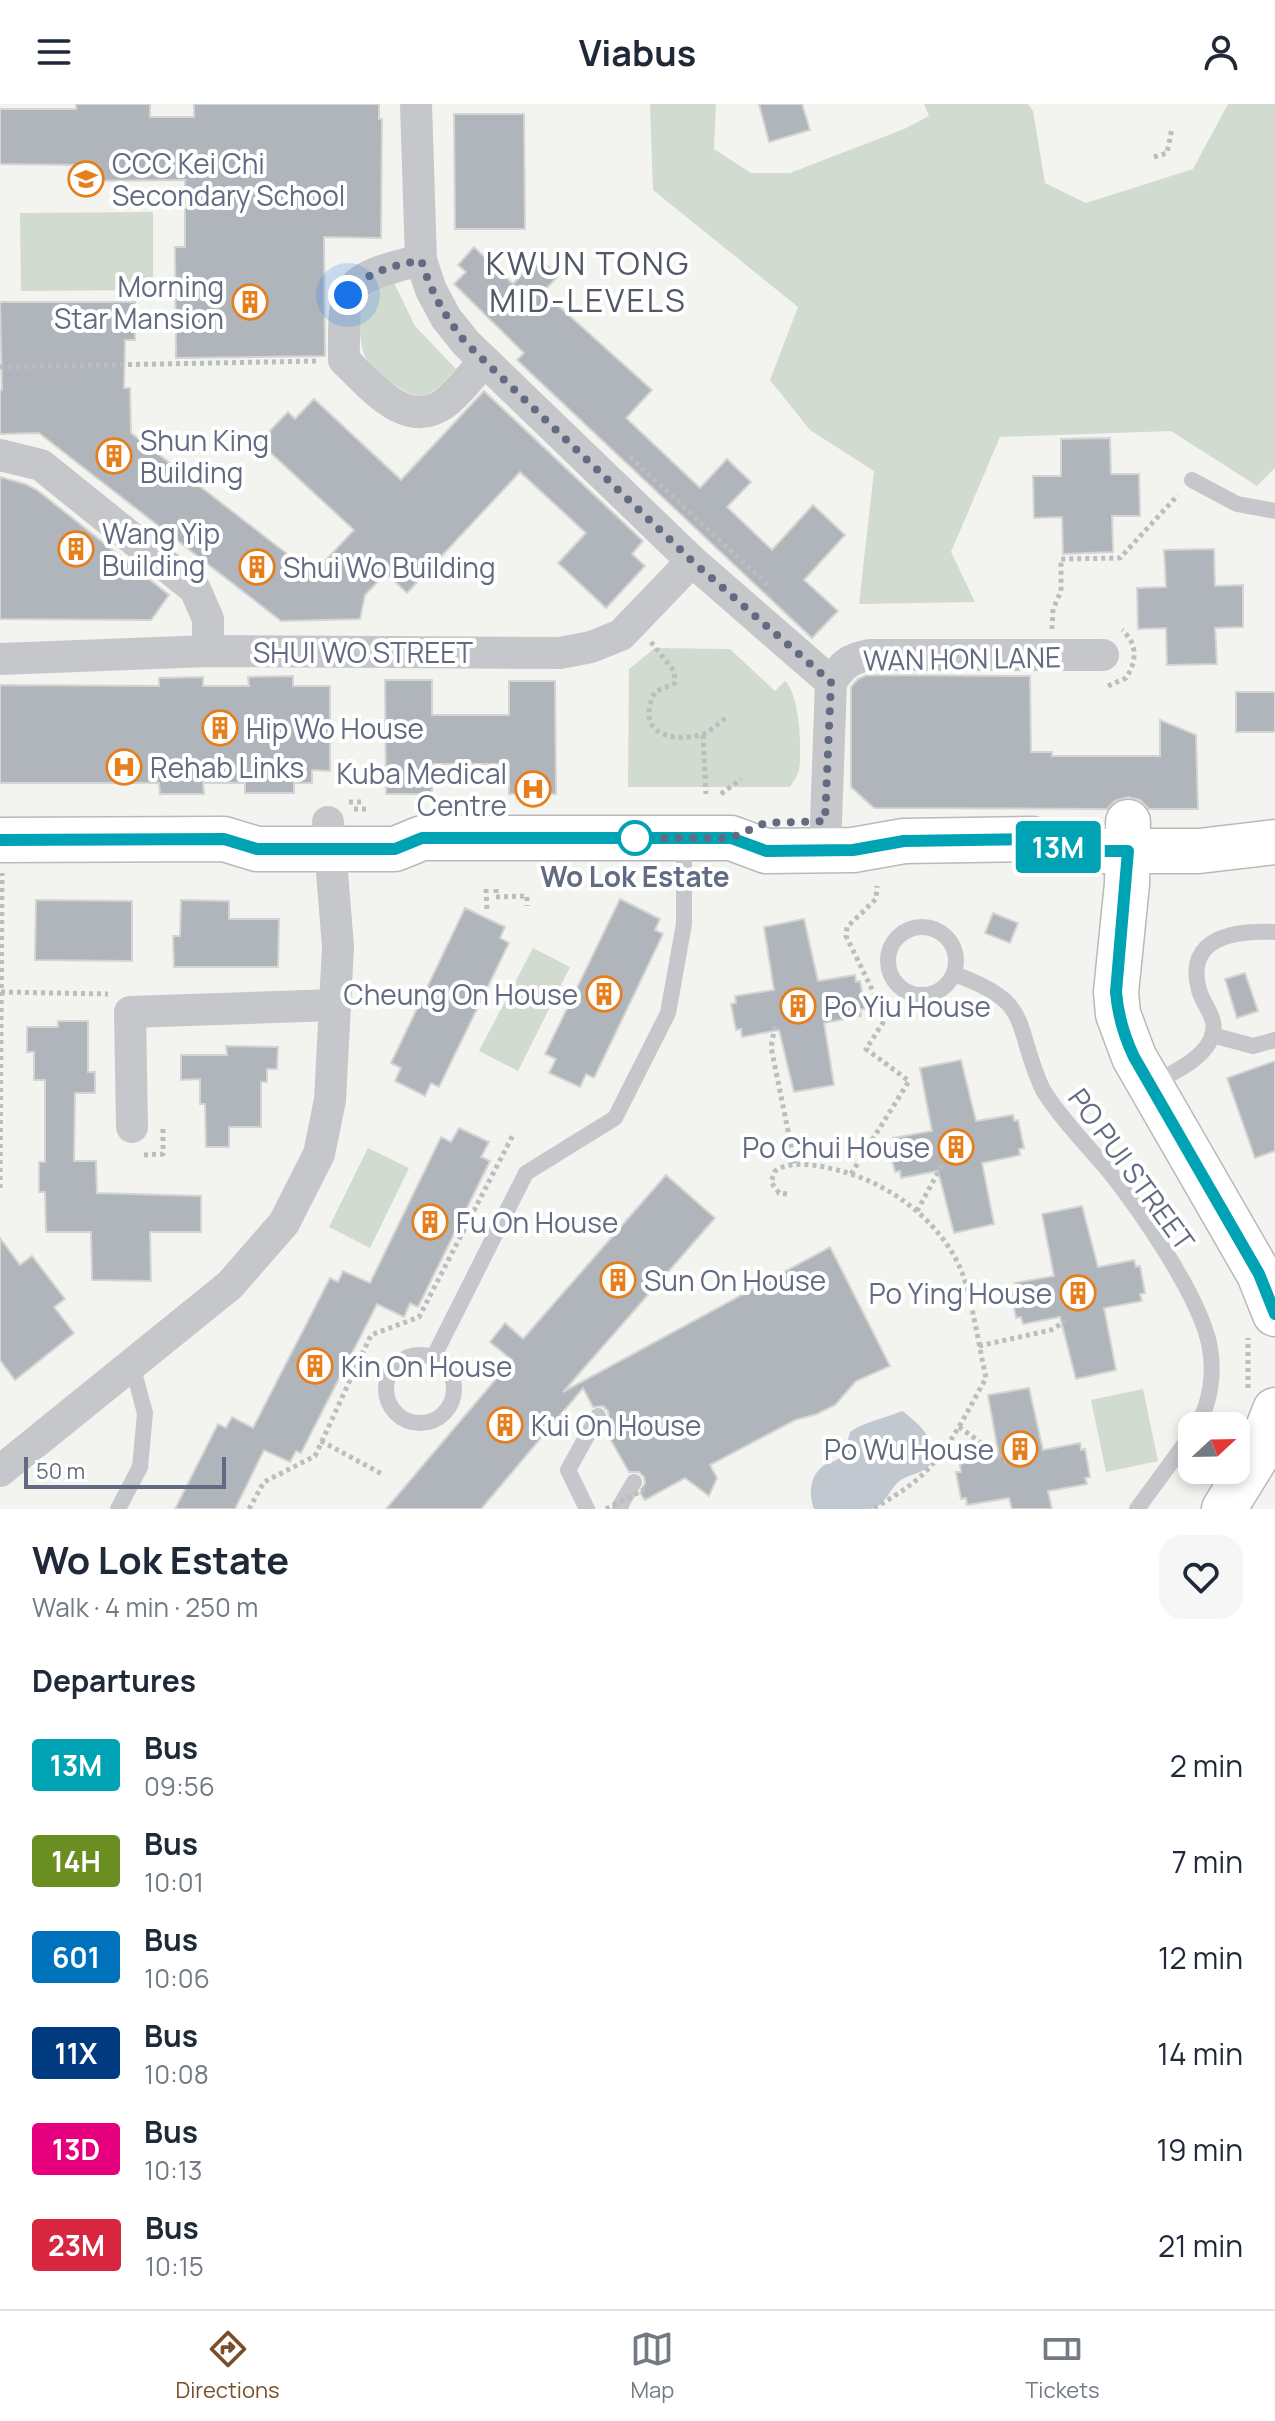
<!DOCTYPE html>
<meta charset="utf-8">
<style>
:root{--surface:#fff;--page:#f6f6f7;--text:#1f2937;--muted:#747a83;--line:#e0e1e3;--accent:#794f2b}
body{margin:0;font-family:Manrope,sans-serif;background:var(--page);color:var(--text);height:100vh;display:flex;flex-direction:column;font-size:30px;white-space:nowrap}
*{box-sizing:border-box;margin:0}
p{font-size:26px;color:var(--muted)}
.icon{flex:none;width:44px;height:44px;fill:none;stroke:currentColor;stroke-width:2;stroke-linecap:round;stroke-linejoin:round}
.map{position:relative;height:1405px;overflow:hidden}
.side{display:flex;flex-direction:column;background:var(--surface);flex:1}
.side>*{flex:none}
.badge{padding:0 16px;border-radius:6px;font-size:28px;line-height:52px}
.needle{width:52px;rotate:68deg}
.tools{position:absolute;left:1178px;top:1308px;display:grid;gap:16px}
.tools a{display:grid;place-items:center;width:72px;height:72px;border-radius:16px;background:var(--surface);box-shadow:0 4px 12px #0003;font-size:40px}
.scale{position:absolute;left:24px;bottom:20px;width:202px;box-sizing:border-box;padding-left:8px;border:4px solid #626b81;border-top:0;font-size:22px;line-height:28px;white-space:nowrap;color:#626b81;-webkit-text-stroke:6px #fff;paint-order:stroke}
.you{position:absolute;width:40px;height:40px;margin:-20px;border:6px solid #fff;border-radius:50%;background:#1a73e8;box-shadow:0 0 0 12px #1a73e833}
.map>.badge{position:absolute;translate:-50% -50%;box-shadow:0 0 0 4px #fff}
h2{padding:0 32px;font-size:30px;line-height:72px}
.round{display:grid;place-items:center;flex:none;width:84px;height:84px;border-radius:24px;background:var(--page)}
.summary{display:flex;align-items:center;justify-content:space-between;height:136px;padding:0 32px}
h1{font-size:38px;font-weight:700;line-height:60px}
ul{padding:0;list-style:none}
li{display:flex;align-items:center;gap:24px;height:96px;padding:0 32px}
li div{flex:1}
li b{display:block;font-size:30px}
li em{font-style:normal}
li .badge{min-width:88px;font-weight:700;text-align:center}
header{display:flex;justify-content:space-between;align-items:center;height:104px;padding:0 32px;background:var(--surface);font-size:36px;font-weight:700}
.menu{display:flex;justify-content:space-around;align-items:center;height:112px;border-top:2px solid var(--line);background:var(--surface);font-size:22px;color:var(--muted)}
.menu a{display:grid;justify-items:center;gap:4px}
.menu .selected{color:var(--accent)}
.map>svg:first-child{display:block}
.green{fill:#d2dbd0}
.water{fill:#c2c8cf}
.building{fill:#b0b4bb;stroke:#d4d5d2;stroke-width:2}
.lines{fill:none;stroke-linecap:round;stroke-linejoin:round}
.secondary-casing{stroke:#b7b9bf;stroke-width:47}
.path{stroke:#bcbdbf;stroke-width:5;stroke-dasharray:4 4;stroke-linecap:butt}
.lane{stroke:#c5c7cb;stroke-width:16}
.street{stroke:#c5c7cb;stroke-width:32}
.secondary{stroke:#fff;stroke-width:44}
.path-bridge{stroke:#bcbdbf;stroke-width:5;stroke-dasharray:4 4;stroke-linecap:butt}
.line-casing{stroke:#fff;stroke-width:18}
.line{stroke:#00a3b4;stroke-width:12}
.walk{stroke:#626b81;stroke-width:8;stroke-dasharray:0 14.4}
.stop-dot{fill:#fff;stroke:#00a3b4;stroke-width:4}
.labels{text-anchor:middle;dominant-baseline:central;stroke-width:8;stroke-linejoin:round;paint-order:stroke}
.poi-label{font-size:28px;fill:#626b81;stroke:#fff;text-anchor:start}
.street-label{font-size:28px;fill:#626b81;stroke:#fff}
.stop-label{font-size:28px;font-weight:bold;fill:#626b81;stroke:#fff}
.quarter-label{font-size:32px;letter-spacing:2px;fill:#505766;stroke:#fff}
</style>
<header><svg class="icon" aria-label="menu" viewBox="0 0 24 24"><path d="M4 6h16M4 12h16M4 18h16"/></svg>Viabus<svg class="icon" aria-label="person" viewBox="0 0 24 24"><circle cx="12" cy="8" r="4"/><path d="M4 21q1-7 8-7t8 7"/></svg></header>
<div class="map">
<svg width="1275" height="1405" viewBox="0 0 1275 1405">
<rect width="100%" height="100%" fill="#f3f4ef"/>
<g class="green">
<polygon points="650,0 716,0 714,45 751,69 790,69 904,25 929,12 924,0 1028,0 1033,7 1045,79 1086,99 1193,65 1228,0 1275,0 1275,364 1257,382 1171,327 1000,333 951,448 975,498 859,500 874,367 810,326 770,276 798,203 653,86"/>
<polygon points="153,108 153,186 21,187 20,109"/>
<path d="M394,179L415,222L456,265C446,275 436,289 422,292C407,294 374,266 366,254C361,245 360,233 360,223C360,197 369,186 394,179Z"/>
<path d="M655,544L730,545L775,587L785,577C800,591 802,645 799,666C798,672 793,678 790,683H628L629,565Z"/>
<polygon points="533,844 570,863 518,967 479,947"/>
<polygon points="368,1044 409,1064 370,1144 329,1123"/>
<polygon points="1143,1285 1158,1357 1106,1368 1091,1296"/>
</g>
<path class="water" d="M902,1307C917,1317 945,1343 929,1362C921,1370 910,1370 901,1376C889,1384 886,1403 870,1405C853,1405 832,1405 814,1405C809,1390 809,1373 823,1362C828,1358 836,1358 840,1353C846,1346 848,1336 850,1328C865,1317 884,1315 902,1307Z"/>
<g class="building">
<polygon points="76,0 150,0 150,13 194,13 194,0 379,0 379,15 382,15 381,134 324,133 325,252 176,254 175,143 185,143 185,76 77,77 77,61 0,60 0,5 76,5"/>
<polygon points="759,0 802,0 810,26 769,38"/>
<polygon points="454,10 524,10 525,125 455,125"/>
<polygon points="474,143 513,180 538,153 558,172 543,188 652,286 626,314 700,384 727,355 751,378 727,403 772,446 813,401 845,431 804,476 838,507 812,534 517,256 524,249 454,180 466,168 458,161"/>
<polygon points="0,198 135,198 135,236 125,236 124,284 130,284 131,329 313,470 354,426 259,338 288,308 295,315 314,295 401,376 484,287 643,437 632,450 645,462 606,504 558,459 586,429 520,368 407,489 386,469 365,491 360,515 281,517 39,329 0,330 0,286 2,286"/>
<polygon points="1110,334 1111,370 1139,370 1140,412 1112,412 1113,448 1063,450 1062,413 1034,414 1033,372 1061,372 1061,335"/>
<polygon points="0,373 25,380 37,386 169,491 151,516 0,515"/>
<polygon points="1214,445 1215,482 1243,481 1243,523 1215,524 1217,560 1167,561 1166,524 1138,525 1137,484 1166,483 1164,446"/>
<polygon points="867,571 1030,572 1031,648 1052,648 1052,652 1160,652 1160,616 1196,631 1198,705 1149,705 1140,696 1128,693 1115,697 1107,705 874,704 851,683 851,583 858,575"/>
<polygon points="293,572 293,582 330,582 330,667 312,666 312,679 294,679 294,689 245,689 245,679 203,679 204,690 160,690 159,679 0,679 0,581 159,582 159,574 203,573 203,582 249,582 248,573"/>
<polygon points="385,576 432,576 432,611 509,611 509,577 555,577 556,690 509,690 509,660 432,660 432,690 386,690"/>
<rect x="1236" y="588" width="39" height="40"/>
<polygon points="620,795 660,815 655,826 663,830 594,974 586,970 580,983 549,969 556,955 545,950"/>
<polygon points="36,796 132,797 132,857 35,856"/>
<polygon points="181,796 229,797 229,815 279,815 278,863 174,863 173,832 180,832"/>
<polygon points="465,804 505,823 500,834 509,839 439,983 431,979 425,992 395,977 401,964 391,959"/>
<polygon points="993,809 1018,819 1010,839 985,829"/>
<polygon points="804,815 818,877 855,871 856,878 860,877 865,905 860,905 861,912 824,919 834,981 794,988 779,926 742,933 741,925 736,926 731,900 736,899 735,892 774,886 764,823"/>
<polygon points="1245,869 1258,907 1237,914 1225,875"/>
<polygon points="58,917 88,917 88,968 95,968 95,989 75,989 74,1057 96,1057 97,1089 201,1092 201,1128 150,1128 151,1177 92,1176 91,1128 46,1128 45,1088 39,1088 39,1058 45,1058 45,976 34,976 34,948 27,948 27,923 58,923"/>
<polygon points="226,942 278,943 277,965 267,965 267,978 261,978 261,1023 229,1023 229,1043 206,1043 205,1000 200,1000 200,975 181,976 181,951 227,951"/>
<polygon points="961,956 976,1017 1013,1011 1014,1017 1018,1016 1024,1044 1019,1045 1020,1051 982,1059 994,1120 954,1129 938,1067 901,1074 900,1067 895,1068 889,1042 895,1041 893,1034 932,1027 920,964"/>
<polygon points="1275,957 1275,1047 1255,1054 1227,974"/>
<polygon points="459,1024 489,1038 481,1053 490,1057 418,1203 410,1199 404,1213 377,1200 301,1349 296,1347 290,1358 264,1346 235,1405 175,1405 218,1320 226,1324 232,1313 253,1324 330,1174 338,1178 343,1167 370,1179 441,1033 451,1038"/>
<polygon points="666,1071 715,1114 563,1288 830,1143 890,1262 856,1277 835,1301 817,1310 795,1316 710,1361 717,1374 709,1392 685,1374 645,1396 640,1389 645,1379 644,1373 639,1368 629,1368 604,1324 609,1313 608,1307 603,1302 593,1303 583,1284 481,1405 386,1405 512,1256 490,1238 505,1219 523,1235"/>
<polygon points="1082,1102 1098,1163 1134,1156 1136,1163 1140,1162 1145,1189 1140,1190 1142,1197 1104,1204 1116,1266 1076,1275 1060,1213 1023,1220 1021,1213 1016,1214 1011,1188 1017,1187 1015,1179 1054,1172 1042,1110"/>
<polygon points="0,1134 20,1161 32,1152 65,1195 54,1203 74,1229 15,1276 0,1256"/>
<polygon points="1029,1284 1043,1346 1080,1339 1081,1346 1085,1345 1090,1373 1085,1374 1087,1380 1048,1387 1052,1405 1012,1405 1009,1394 967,1401 966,1394 961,1395 956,1368 961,1368 960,1360 999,1353 988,1291"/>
</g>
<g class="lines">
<defs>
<g id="secondary">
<polyline points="1128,718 1127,780 1116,888 1118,910 1134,953 1259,1170 1275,1210"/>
<polyline points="0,736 224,735 257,745 395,745 422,734 731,734 766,747 853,746 904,737 1032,735 1072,747 1199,747 1275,738"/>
<polyline points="1224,1405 1258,1350 1275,1306"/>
</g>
</defs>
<use href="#secondary" class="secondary-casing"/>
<g class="path">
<polyline points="1154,53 1167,49 1172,24"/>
<polyline points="0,263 319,257"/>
<polyline points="630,353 769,482"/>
<polyline points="1052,525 1053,505 1061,487 1061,455 1120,454 1178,391"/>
<path d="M651,538L674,567L675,579L655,588C636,626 665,639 700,631C709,629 718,619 726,614"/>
<path d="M1108,582L1126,574C1137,557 1138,540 1122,526"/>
<polyline points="703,631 706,690"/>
<polyline points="721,690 741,675"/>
<polyline points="349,698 364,698"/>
<polyline points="354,705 369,705"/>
<polyline points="486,785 487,806"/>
<polyline points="496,785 496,793 527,792 527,802"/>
<polyline points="1,888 108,890"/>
<polyline points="775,922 771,943 795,1061"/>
<polyline points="144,1051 163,1050 163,1023"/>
<polyline points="851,1070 909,977 866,945 886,914 846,832 847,823 876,795 877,782"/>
<polyline points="0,1084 2,769"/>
<path d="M787,1090L779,1089L771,1078L775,1067C792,1055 822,1062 841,1067C894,1081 948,1123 965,1177C974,1208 979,1242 986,1274C969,1304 953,1339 928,1365C912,1382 892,1394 872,1405"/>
<polyline points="917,1107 942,1061"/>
<polyline points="979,1242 1051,1226 1066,1217"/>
<polyline points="1248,1284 1248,1234"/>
<polyline points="959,1323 1008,1358"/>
<polyline points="321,1337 382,1370"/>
<polyline points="249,1405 264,1378 315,1352 371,1231 419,1213 514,1029"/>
</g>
<g class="lane">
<polyline points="1192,376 1237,400 1275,407"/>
<circle cx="922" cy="857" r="34"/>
<path d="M954,870C1036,899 1012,920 1043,986C1061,1015 1086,1040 1108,1066C1140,1106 1198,1190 1209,1239C1215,1266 1211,1298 1197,1322"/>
<polyline points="1212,931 1253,942 1275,936"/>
<path d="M1151,981C1171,969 1199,958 1210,937C1221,916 1204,904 1199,886C1184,832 1237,826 1275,828"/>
<circle cx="420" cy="1285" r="34"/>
<polyline points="433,1254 526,1069 615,1014 668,909 684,820 684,737"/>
<polyline points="118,1405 140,1363 145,1309 132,1261"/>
<polyline points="587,1405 568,1366 598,1312"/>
<polyline points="621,1405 620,1402 634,1378"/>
<polyline points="1137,1405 1192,1330"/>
</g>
<g class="street">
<polyline points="416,0 421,156 431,186 446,214 466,239 692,457 831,578"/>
<path d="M421,156C345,175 343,178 344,256C370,280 406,328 445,299C459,288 472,271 484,257"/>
<polyline points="0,351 41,361 195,485 208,515 208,547"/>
<polyline points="0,555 208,547 560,549 591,543 621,531 692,457"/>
<path d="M825,746L831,578C842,561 850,554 870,551H1103"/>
<polyline points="132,1023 130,908 335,901"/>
<polyline points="0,1367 230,1181 284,1119 319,1050 330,996 338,843 328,718"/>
</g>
<use href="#secondary" class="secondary"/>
<polyline class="path-bridge" points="606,1405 647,1384"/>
</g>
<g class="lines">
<defs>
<path id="line" d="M0,736L224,735L257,745H395L422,734H731L766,747L853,746L904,737L1032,735L1072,747H1128L1116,888C1118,912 1124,932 1134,953L1259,1170L1275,1210"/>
</defs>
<use href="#line" class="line-casing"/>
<use href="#line" class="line"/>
<path class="walk" d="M348,191C367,166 392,163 421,156C431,188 445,213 466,239L692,457L831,578L825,717L765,719L731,734H635"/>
</g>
<defs>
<symbol id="school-ring" viewBox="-11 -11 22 22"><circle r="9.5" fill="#fff" stroke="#e77e1c" stroke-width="1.5"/><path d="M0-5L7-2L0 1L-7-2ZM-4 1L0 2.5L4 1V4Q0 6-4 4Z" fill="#e77e1c"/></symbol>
<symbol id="building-ring" viewBox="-11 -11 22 22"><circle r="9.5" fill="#fff" stroke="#e77e1c" stroke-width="1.5"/><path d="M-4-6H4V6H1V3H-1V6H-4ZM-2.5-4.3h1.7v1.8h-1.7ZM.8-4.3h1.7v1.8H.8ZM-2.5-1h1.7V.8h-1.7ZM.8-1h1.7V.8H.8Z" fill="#e77e1c"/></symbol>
<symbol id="hospital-ring" viewBox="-11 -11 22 22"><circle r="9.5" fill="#fff" stroke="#e77e1c" stroke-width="1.5"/><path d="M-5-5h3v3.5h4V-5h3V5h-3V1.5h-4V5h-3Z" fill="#e77e1c"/></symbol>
</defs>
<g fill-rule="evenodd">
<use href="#school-ring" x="66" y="55" width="40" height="40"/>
<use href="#building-ring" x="230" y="178" width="40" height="40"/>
<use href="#building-ring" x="94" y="332" width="40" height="40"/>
<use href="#building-ring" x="56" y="425" width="40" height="40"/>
<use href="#building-ring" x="237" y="443" width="40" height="40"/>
<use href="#building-ring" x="200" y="604" width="40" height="40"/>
<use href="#hospital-ring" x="104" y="643" width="40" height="40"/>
<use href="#hospital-ring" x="513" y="665" width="40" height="40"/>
<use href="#building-ring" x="584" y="870" width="40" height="40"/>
<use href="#building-ring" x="778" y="882" width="40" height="40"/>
<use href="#building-ring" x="936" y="1023" width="40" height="40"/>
<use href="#building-ring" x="410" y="1098" width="40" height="40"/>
<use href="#building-ring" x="598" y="1156" width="40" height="40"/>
<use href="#building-ring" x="1058" y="1169" width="40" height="40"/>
<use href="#building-ring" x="295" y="1242" width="40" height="40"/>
<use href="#building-ring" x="485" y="1301" width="40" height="40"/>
<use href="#building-ring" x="1000" y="1325" width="40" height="40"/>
</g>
<circle class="stop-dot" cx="635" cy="734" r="16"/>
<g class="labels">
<g class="poi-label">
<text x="112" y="59">CCC Kei Chi<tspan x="112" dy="32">Secondary School</tspan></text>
<text x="224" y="182" text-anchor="end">Morning<tspan x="224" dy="32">Star Mansion</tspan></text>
<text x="140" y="336">Shun King<tspan x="140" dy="32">Building</tspan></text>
<text x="102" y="429">Wang Yip<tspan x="102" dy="32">Building</tspan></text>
<text x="283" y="463">Shui Wo Building</text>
<text x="246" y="624">Hip Wo House</text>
<text x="150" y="663">Rehab Links</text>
<text x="507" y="669" text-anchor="end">Kuba Medical<tspan x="507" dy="32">Centre</tspan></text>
<text x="578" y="890" text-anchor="end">Cheung On House</text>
<text x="824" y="902">Po Yiu House</text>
<text x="930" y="1043" text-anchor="end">Po Chui House</text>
<text x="456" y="1118">Fu On House</text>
<text x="644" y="1176">Sun On House</text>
<text x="1052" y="1189" text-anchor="end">Po Ying House</text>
<text x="341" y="1262">Kin On House</text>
<text x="531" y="1321">Kui On House</text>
<text x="994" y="1345" text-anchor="end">Po Wu House</text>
</g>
<g class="street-label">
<text x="363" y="548">SHUI WO STREET</text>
<text transform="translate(962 554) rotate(-1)">WAN HON LANE</text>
<text transform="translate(1132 1065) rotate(54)">PO PUI STREET</text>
</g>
<g class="stop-label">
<text x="635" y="772">Wo Lok Estate</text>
</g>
<g class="quarter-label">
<text x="588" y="159">KWUN TONG<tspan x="588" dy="37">MID-LEVELS</tspan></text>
</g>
</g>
</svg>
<div class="tools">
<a><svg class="needle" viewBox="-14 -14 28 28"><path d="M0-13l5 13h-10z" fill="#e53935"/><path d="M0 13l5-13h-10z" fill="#747a83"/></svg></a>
</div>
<div class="scale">50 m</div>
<div class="you" style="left:348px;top:191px"></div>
<b class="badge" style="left:1058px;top:743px;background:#00a3b4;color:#fff">13M</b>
</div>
<section class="side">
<div class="summary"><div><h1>Wo Lok Estate</h1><p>Walk · 4 min · 250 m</p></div><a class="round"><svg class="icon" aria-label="heart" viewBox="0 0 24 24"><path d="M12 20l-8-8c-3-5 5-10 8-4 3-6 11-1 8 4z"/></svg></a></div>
<h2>Departures</h2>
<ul>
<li><span class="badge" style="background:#00a3b4;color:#fff">13M</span><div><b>Bus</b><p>09:56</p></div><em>2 min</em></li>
<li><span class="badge" style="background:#6b8e23;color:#fff">14H</span><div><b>Bus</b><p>10:01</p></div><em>7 min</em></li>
<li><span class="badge" style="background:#0072bc;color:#fff">601</span><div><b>Bus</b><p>10:06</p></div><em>12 min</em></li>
<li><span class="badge" style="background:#003b80;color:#fff">11X</span><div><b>Bus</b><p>10:08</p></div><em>14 min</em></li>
<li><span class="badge" style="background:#e6007e;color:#fff">13D</span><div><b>Bus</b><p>10:13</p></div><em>19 min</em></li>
<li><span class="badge" style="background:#d7263d;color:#fff">23M</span><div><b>Bus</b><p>10:15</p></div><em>21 min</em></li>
</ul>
</section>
<nav class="menu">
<a class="selected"><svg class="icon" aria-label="directions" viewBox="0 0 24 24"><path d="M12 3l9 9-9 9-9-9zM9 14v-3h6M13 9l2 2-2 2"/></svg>Directions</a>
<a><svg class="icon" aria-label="map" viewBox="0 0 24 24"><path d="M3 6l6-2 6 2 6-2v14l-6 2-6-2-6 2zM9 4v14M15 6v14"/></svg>Map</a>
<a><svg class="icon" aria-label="tickets" viewBox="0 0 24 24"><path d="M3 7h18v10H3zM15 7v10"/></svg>Tickets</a>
</nav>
